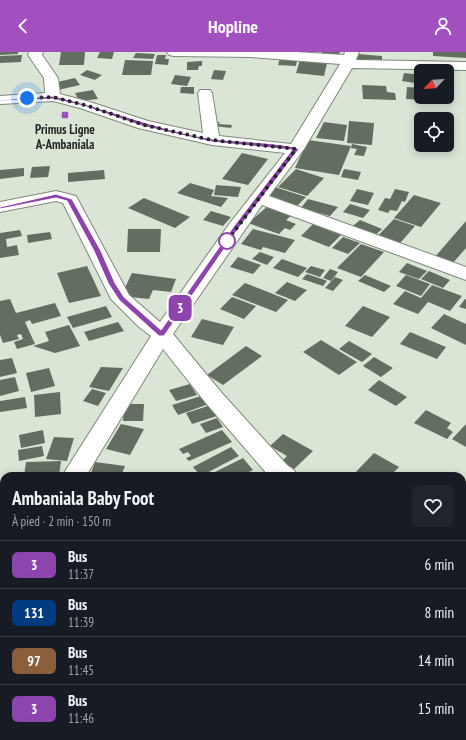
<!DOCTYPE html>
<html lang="fr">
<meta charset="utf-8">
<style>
:root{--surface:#171b24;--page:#20242c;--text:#f1f3f6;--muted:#9ea1a6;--line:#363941;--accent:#a250c0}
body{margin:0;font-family:"PT Sans Narrow",sans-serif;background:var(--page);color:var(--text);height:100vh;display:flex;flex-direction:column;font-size:15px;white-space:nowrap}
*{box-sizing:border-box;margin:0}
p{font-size:13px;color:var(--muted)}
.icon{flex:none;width:22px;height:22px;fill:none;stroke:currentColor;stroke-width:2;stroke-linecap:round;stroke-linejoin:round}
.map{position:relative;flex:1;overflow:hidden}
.sheet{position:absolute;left:0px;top:420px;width:466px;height:268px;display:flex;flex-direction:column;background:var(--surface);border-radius:12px 12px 0 0;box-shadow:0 2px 10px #0003}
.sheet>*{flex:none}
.badge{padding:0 8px;border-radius:6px;font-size:14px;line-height:26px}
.needle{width:26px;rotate:245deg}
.fabs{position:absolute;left:414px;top:12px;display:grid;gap:8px}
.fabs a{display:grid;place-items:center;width:40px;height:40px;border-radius:6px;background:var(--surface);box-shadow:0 2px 10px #0003;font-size:20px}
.you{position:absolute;width:20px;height:20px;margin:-10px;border:3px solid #fff;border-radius:50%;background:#1a73e8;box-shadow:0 0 0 6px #1a73e833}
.map>.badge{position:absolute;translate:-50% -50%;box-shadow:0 0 0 2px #fff}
.round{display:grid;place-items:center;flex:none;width:42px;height:42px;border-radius:6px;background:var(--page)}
.summary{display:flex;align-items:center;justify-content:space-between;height:68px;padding:0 12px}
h1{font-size:19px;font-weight:700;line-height:30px}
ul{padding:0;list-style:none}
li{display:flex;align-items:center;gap:12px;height:48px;padding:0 12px;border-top:1px solid var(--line)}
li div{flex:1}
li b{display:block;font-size:15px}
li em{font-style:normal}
li .badge{min-width:44px;font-weight:700;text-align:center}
header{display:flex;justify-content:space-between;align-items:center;height:52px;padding:0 12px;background:var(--accent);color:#fff;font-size:18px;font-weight:700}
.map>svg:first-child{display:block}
.building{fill:#646e60}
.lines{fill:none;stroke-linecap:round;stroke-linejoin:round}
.minor-casing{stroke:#7e887a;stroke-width:2}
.minor{fill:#fff;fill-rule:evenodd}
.line{fill:#8e44ad;stroke:#fff}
.walk{stroke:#252923;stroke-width:4;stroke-dasharray:0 7.2}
.poi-dot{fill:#a250c0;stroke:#dae5d6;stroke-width:1.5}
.stop-dot{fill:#fff;stroke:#8e44ad;stroke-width:2}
.labels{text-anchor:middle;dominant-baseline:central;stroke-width:4;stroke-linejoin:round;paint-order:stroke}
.far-poi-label{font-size:13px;font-weight:bold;fill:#252923;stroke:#dae5d6}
</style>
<header><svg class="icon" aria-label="back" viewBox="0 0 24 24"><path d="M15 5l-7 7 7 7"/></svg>Hopline<svg class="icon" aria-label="person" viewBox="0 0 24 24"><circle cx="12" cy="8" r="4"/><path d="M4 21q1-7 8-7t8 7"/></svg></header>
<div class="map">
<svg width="466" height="688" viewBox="0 0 466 688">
<rect width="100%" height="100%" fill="#dae5d6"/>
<g class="building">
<polygon points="0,0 18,0 18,2 0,3"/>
<polygon points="61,0 85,0 84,13 59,13"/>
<polygon points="100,0 114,0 112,7 97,6"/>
<polygon points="322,0 340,0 338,6 320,3"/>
<polygon points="433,0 466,0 466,6 433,4"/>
<polygon points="136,1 155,2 153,7 133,6"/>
<polygon points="357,2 382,4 382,10 356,8"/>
<polygon points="22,3 21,10 0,11 0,4"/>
<polygon points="157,3 166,3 165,7 169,7 168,13 155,12"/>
<polygon points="280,6 297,8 296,14 278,13"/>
<polygon points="125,8 153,9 151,23 122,23"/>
<polygon points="300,8 327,11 324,24 296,21"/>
<polygon points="202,9 202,14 199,14 198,18 187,18 187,10"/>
<polygon points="87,18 102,23 95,28 80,23"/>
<polygon points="214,18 226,19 223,28 211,27"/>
<polygon points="404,21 421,23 421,32 402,29"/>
<polygon points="175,23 191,25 187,34 171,32"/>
<polygon points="75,26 80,33 58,38 53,31"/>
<polygon points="362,33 386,34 387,40 395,41 396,48 363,47"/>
<polygon points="181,35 194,35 194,42 180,41"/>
<polygon points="407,35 421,36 421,45 431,45 430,48 406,47"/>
<polygon points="93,38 98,47 79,49 75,41"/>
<polygon points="349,69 374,71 372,93 347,91"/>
<polygon points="215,70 220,70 218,72 232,73 231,76 214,74"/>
<polygon points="324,70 347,73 344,89 316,86"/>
<polygon points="308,88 351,94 339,123 295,116"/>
<polygon points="352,92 367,95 364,104 354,103 357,97 351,96"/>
<polygon points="242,101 268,107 248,133 222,127"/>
<polygon points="50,114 48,125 30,126 32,115"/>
<polygon points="24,116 24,124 0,127 0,118"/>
<polygon points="296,117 324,126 307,144 278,135"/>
<polygon points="344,117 361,120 358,128 341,125"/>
<polygon points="104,118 105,127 68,130 68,121"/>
<polygon points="190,131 214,138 211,144 228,146 221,155 177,141"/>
<polygon points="216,133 241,135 238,145 214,143"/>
<polygon points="275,135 306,145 295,156 264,146"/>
<polygon points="357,137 374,141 368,153 350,149"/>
<polygon points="395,137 409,140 405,150 402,149 397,159 390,158 388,161 378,158 385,146 390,147"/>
<polygon points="414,143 441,151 421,175 394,166"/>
<polygon points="144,146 190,165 175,176 128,156"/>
<polygon points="308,147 338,155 330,164 301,156"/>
<polygon points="350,152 370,158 363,166 343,160"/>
<polygon points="268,154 292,163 286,168 296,172 290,178 285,176 279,182 248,171"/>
<polygon points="211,159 231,165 223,174 203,168"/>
<polygon points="394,167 415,174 395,197 373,189"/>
<polygon points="360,168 382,177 371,187 348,178"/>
<polygon points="466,169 466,196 452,212 434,206"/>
<polygon points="313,172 341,183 329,195 301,184"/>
<polygon points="128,177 161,177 160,200 127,200"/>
<polygon points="253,177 295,188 285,201 263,195 261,198 241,192"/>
<polygon points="20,178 22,184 6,187 7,195 17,193 19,203 0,206 0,181"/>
<polygon points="50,180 52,187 28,191 27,183"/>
<polygon points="343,185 360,191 348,202 332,196"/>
<polygon points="361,192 384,200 361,225 337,216"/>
<polygon points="260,200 274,205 267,213 252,207"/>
<polygon points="238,205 261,213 253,222 230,215"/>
<polygon points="282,207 307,216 298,225 273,216"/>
<polygon points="407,211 427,219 419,227 399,220"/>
<polygon points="87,214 101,244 69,251 57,221"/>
<polygon points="311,214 325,218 320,225 305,220"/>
<polygon points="330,217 338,220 331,229 323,226"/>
<polygon points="429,219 450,228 443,236 421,227"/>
<polygon points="132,221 176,227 171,240 153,238 149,247 121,244"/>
<polygon points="307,222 322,227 327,229 323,234 302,227"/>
<polygon points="365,223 391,234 384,240 358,229"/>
<polygon points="406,223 430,232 421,244 396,234"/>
<polygon points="335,225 343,228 333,239 325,236"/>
<polygon points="287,230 307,238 295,249 275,241"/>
<polygon points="245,231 288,248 276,260 232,243"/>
<polygon points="432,233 462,244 450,259 428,250 418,262 393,252 405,239 421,246"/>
<polygon points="232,245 256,254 244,267 220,257"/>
<polygon points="10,247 16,261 55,251 61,264 32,272 30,268 25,270 35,292 17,297 14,290 23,287 21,282 17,283 19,287 3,291 0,283 0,249"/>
<polygon points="465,247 466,247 466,257 459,255"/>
<polygon points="106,254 112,265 73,276 67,265"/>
<polygon points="363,254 390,265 372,285 345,274"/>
<polygon points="444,262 466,272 466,293 431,276"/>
<polygon points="202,267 234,275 223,293 191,285"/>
<polygon points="118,270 124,279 89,289 84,280"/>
<polygon points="69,273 80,294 55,301 33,294 49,289 45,280"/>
<polygon points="410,280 446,295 437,307 400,292"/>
<polygon points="321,288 357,310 339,323 303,300"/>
<polygon points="349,289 372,302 362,310 339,297"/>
<polygon points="246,294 262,304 223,333 207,323"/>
<polygon points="374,305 393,316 381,325 363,314"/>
<polygon points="12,306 17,321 0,325 0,308"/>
<polygon points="101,315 123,316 109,339 89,335"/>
<polygon points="49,316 55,334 31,340 26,321"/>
<polygon points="15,325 19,339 0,344 0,328"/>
<polygon points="379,328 407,345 396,354 368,338"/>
<polygon points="190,332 197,343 176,349 169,338"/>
<polygon points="92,337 106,341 98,354 83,349"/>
<polygon points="60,340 61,362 35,365 34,343"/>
<polygon points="201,344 206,353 178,363 172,353"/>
<polygon points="25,345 27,356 0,360 0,349"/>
<polygon points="124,352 144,352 143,369 123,369"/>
<polygon points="211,353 217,364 192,372 186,361"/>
<polygon points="426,358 451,371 447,376 453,380 447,387 414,371"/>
<polygon points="217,366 223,375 206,381 200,372"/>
<polygon points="121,372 144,377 130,403 106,397"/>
<polygon points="466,372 466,395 452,387"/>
<polygon points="43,378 45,391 21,396 19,383"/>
<polygon points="222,378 232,390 189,409 186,406 191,404 188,400 183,402 179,397"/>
<polygon points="283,382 313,399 294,417 281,410 287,404 270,394"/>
<polygon points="54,385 74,386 67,409 46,407"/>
<polygon points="42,394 44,404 19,409 18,398"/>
<polygon points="231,395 239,404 201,424 193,415"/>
<polygon points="374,401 399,415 390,424 352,424"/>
<polygon points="243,406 253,418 241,424 207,424"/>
<polygon points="61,409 59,424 24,424 26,410"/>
<polygon points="95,410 125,414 121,424 90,424"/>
<polygon points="2,476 4,497 1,498 4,509 4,518 0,519 0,477"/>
<polygon points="25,684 74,684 76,688 26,688"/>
<polygon points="114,684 169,684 171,688 115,688"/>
</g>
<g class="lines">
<defs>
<g id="minor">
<polygon points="29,0 43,0 42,3 58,26 60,42 90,50 148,69 203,81 198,41 200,38 210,38 212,41 219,84 291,92 340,12 251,5 174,4 169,3 167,0 296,0 344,3 345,0 359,0 356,8 466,10 466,18 352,16 304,97 269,144 466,215 466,228 262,153 173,282 221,340 287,413 294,418 298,424 269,424 205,350 163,297 86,424 62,424 151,284 139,275 111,247 63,151 56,149 0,160 0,150 56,139 76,144 129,243 160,270 230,171 285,101 212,93 138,76 80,56 53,49 0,52 0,44 45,41 44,26 28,3"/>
<polygon points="4,528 4,556 0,557 0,529"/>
<polygon points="462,529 466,530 466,554 462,553"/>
</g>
</defs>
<use href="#minor" class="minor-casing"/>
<use href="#minor" class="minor"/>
</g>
<path class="line" d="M53,44C107,56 157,78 212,87C227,89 290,91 299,97L238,177L164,284H159L119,248L108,231L94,199L67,149L56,146L0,157V155L56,142L72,147L101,199L115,231L124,245L161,278L234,174L292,98L212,90L142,74L84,54L53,47L0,49V48Z"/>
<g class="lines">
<polyline class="walk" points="27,46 53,45 85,53 144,73 212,88 296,97 227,189"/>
</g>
<rect class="poi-dot" x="61" y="59" width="8" height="8" rx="2"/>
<circle class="stop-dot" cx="227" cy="189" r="8"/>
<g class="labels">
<g class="far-poi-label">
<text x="65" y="77">Primus Ligne<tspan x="65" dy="15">A-Ambaniala</tspan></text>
</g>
</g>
</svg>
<div class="fabs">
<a><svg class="needle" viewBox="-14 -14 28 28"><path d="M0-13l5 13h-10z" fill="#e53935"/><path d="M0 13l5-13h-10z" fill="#9ea1a6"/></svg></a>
<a><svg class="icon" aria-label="locate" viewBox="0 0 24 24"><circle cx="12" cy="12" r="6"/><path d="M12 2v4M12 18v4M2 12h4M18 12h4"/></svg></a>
</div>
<div class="you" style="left:27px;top:46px"></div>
<b class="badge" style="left:180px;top:256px;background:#8e44ad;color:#fff">3</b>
<section class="sheet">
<div class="summary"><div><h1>Ambaniala Baby Foot</h1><p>À pied · 2 min · 150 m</p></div><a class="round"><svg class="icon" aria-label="heart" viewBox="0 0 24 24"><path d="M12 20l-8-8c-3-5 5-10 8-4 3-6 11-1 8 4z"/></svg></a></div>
<ul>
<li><span class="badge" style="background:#8e44ad;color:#fff">3</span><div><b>Bus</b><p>11:37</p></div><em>6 min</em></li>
<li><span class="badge" style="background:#003b80;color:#fff">131</span><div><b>Bus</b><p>11:39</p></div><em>8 min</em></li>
<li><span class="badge" style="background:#8b5e3c;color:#fff">97</span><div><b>Bus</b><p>11:45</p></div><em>14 min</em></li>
<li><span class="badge" style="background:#8e44ad;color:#fff">3</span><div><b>Bus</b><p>11:46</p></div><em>15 min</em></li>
</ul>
</section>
</div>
